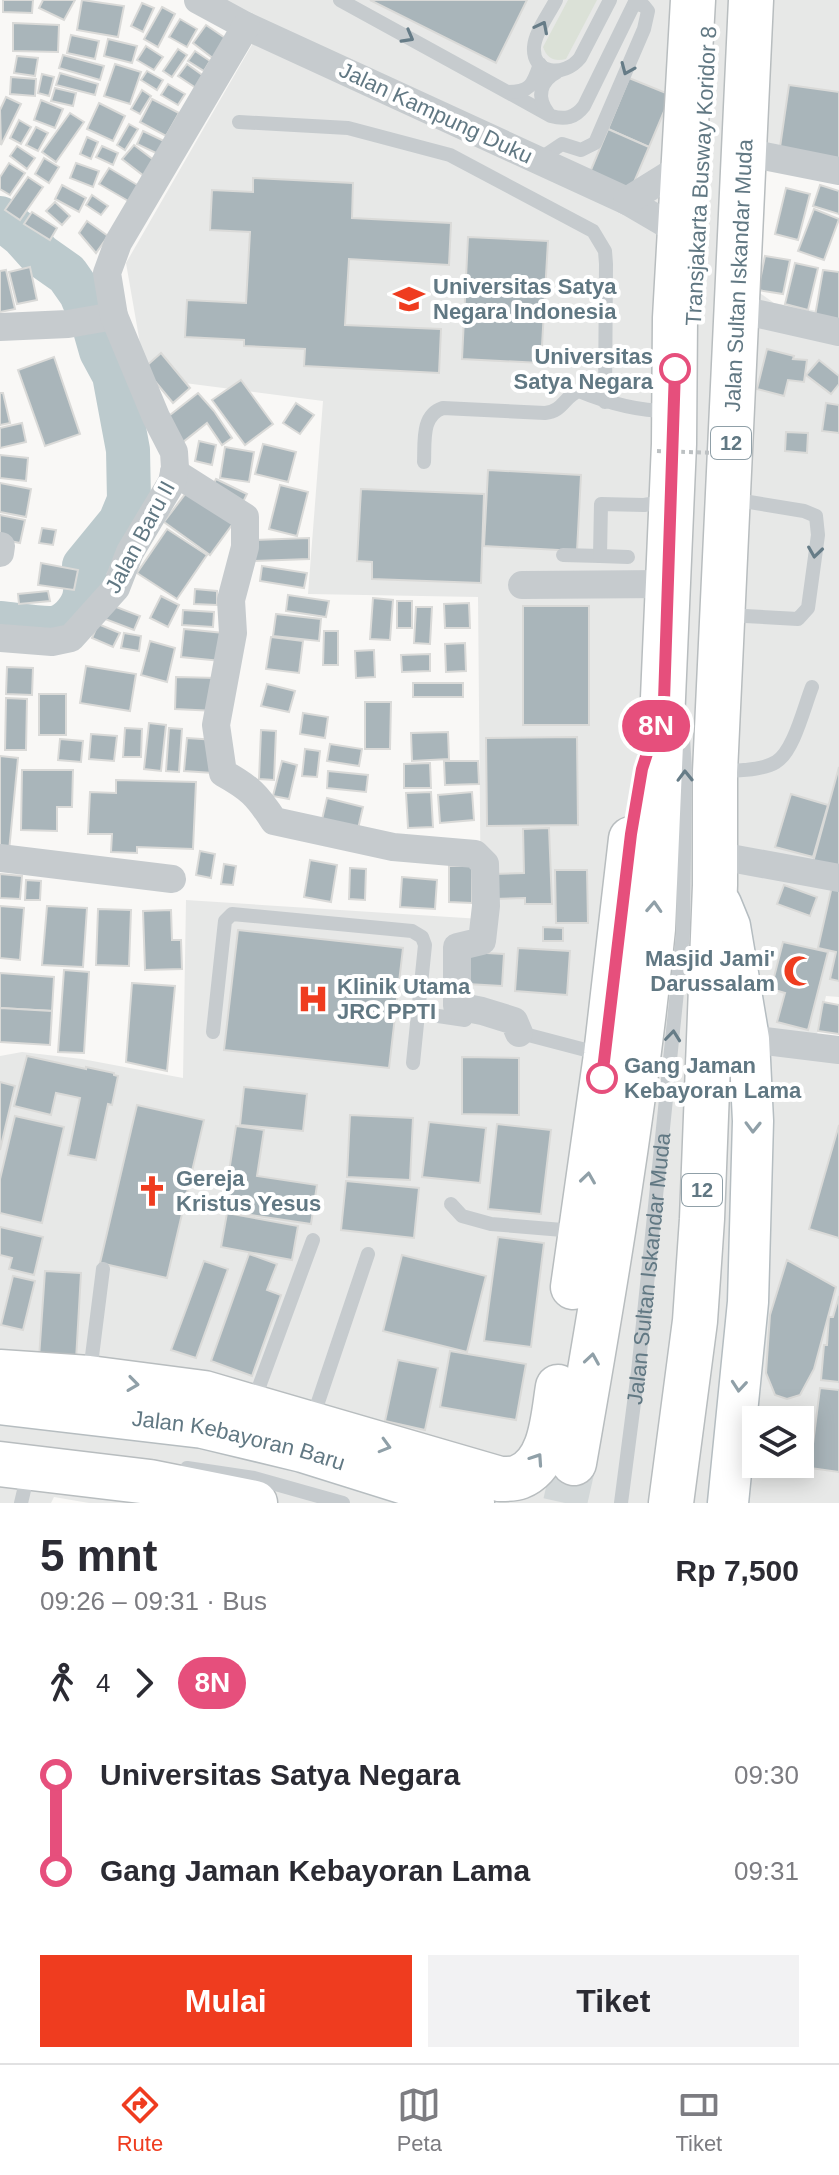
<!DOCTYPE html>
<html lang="id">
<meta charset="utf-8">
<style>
:root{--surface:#fff;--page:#f2f2f3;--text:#2b2b33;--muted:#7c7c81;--line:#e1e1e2;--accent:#ef3c1f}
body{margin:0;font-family:Helvetica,sans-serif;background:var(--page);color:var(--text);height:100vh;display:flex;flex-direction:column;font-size:30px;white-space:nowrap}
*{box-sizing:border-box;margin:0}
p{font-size:26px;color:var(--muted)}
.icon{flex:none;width:44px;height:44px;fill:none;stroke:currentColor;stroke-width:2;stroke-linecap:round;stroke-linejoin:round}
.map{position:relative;height:1503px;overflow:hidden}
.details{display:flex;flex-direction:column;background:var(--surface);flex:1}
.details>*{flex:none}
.badge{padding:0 16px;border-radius:26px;font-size:28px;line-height:52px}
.controls{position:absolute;left:742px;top:1406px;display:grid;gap:16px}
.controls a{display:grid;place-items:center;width:72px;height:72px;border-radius:0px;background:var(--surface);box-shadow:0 4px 20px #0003;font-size:40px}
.map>.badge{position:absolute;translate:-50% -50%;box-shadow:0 0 0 4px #fff}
.legs{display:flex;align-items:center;gap:12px;height:88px;padding:0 40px;font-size:26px}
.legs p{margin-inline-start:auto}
.headline{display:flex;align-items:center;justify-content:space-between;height:136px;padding:0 40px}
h1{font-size:44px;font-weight:600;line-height:60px}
.primary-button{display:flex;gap:16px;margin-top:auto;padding:16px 40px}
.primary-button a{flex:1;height:92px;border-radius:0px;background:var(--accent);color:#fff;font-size:32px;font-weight:600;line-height:92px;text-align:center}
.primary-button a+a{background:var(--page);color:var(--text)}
ul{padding:0 40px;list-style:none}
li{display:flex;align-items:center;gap:28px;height:96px;font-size:30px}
li i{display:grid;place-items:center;width:12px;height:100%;margin:0 10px;background:currentColor}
li i::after{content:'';width:20px;height:20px;margin:-10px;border:6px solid;border-radius:50%;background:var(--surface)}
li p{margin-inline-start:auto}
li:first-child i{background:linear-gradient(#0000 50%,currentColor 0)}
li:last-child i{background:linear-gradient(currentColor 50%,#0000 0)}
.tab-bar{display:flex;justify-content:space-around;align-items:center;height:112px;border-top:2px solid var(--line);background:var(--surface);font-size:22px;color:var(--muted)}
.tab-bar a{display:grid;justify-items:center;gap:4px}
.tab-bar .current{color:var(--accent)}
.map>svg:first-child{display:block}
.built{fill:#e7e8e7;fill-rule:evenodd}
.green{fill:#dbe1d7}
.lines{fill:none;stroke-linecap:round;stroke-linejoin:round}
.river{stroke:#bccacd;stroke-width:44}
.building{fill:#a9b5ba;stroke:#dadad8;stroke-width:2}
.trunk-tunnel{stroke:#d3d8d9;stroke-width:44;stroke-dasharray:44 22;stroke-linecap:butt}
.secondary-casing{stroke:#b5bdc1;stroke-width:43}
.primary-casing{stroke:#b6bdc0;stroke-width:47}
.trunk-casing{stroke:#b8bdbf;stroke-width:47}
.service{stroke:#c6cbce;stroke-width:14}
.minor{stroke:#c6cbce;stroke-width:28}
.secondary{stroke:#fff;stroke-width:40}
.primary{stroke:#fff;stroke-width:44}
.trunk{stroke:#fff;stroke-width:44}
.path-bridge{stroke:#bdc1c3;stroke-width:4;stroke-dasharray:4 4;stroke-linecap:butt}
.oneway{stroke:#667c87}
.oneway2{stroke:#90a0a8}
.line-1-casing{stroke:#fff;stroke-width:18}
.line-1{stroke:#e64f7c;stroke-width:12}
.stop-1-dot{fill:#fff;stroke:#e64f7c;stroke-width:4}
.labels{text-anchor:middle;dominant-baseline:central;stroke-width:8;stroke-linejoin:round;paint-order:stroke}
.shield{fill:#fff;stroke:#90a0a8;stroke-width:2}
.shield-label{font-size:20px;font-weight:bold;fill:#617883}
.street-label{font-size:22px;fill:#617883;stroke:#fff}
.poi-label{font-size:22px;font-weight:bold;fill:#617883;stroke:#fff;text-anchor:start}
.stop-label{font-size:22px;font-weight:bold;fill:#617883;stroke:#fff;text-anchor:end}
</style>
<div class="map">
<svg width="839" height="1503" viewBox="0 0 839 1503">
<rect width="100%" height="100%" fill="#f9f8f6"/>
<path class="built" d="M200,0H839V177L758,167L754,289L774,303L839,315V997L826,996L812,1055L839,1060V1503H89L54,1497L51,1503H0V1056L22,1052L82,1059L183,1078L186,900L481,919L478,597L308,594L323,401L146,378L126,263L257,36ZM756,1420H800V1464H756Z"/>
<path class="green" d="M568,0H597L566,59C554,62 547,58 543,47Z"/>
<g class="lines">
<path class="river" d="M0,218L22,235L40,255L67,274L81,294L93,323L101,351L114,375L128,450L129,500L120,522L84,566C85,574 86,583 85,592C84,606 72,622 58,627C46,630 14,624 0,623"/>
</g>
<g class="building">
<polygon points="3,0 33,0 32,13 3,12"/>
<polygon points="43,0 75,0 64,20 39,8"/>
<polygon points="82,0 124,6 118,37 77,30"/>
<polygon points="370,0 527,0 496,63"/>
<polygon points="142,3 154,8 143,32 131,26"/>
<polygon points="162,7 175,14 158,47 144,39"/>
<polygon points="180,19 197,29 187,47 169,37"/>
<polygon points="13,23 59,25 58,52 13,51"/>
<polygon points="206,25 228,40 214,59 193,43"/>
<polygon points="71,35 99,41 95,59 67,53"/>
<polygon points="108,39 137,46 132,63 104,56"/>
<polygon points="146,46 163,57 154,70 137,60"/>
<polygon points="178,49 187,55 172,77 163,71"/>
<polygon points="195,51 210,61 204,71 188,61"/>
<polygon points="63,55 104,66 100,80 59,68"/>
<polygon points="17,56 38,58 35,76 14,73"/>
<polygon points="115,64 141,72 130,104 104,96"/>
<polygon points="187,64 205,77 196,88 178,76"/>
<polygon points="147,71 163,80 157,90 141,80"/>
<polygon points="60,73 98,84 95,95 56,85"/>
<polygon points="42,74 54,77 49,96 38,93"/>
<polygon points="11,77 36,79 35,96 10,94"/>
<polygon points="629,78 671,95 649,147 608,129"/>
<polygon points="168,84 185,94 178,105 161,95"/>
<polygon points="789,85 839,92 839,162 779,154"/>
<polygon points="55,88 76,93 73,106 51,101"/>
<polygon points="142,90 151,96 140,114 131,109"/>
<polygon points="6,97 21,104 1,145 0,110"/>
<polygon points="152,99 179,113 166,136 140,122"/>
<polygon points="41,100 63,109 55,128 34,120"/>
<polygon points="99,103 125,116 113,141 87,129"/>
<polygon points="70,113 84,122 56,162 42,152"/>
<polygon points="19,120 31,127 21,144 10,138"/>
<polygon points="129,124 138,129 125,150 117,145"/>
<polygon points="36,127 48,133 38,151 26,145"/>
<polygon points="608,129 649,147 629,194 588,177"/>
<polygon points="143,131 164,141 158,154 137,144"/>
<polygon points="87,137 98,142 91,159 80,154"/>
<polygon points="134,145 155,161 144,176 122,159"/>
<polygon points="17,146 35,158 27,169 10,156"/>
<polygon points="102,146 118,153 113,165 96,157"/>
<polygon points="44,158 59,167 49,183 35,174"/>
<polygon points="9,163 25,173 10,195 0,189 0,177"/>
<polygon points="76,163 99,171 93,187 70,178"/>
<polygon points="109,168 139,186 130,202 99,184"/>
<polygon points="28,177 43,187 20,220 5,210"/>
<polygon points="253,178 353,183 352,218 451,223 449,265 349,259 345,325 441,329 439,373 304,366 305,349 244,346 244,340 185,337 187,300 246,303 250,232 210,230 212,190 253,192"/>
<polygon points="62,185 86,198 79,212 55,199"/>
<polygon points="820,185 839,191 839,214 813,206"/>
<polygon points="786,188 810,194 798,240 775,234"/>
<polygon points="92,195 108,206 101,215 86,205"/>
<polygon points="55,202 70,216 62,225 46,211"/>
<polygon points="814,209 839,219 824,260 798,251"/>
<polygon points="32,212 57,228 50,240 24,224"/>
<polygon points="87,221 108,236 96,253 79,233"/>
<polygon points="468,237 548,241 541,363 462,359"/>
<polygon points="765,256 790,260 783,294 758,290"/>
<polygon points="795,263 818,268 808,310 785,304"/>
<polygon points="30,267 37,300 17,304 9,272"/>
<polygon points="6,270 15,309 0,312 0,271"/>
<polygon points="823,270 839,272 839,326 814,322"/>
<polygon points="767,349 794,356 793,359 807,360 804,382 788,380 784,396 757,389"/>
<polygon points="161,353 190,388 173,403 144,368"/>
<polygon points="54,357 80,434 45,446 18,370"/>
<polygon points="819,360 839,376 839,384 831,394 806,375"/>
<polygon points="241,380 273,424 245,445 212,400"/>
<polygon points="0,393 3,393 10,423 0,425"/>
<polygon points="198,393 214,411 232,438 222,445 207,423 183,442 165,419"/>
<polygon points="296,403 314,415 300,434 283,423"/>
<polygon points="826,403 839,405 839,433 822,431"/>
<polygon points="22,423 26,442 0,448 0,428"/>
<polygon points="786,432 808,433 807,453 785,451"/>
<polygon points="199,441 216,445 212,465 195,461"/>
<polygon points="263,444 296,452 288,482 255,474"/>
<polygon points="225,447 254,452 249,482 220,478"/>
<polygon points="0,455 28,458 26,481 0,478"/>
<polygon points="488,470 581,475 577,551 484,546"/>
<polygon points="216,479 247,494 240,508 209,493"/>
<polygon points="0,483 31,489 26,517 0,512"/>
<polygon points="192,485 237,518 210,555 164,522"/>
<polygon points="280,485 308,492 297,536 269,529"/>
<polygon points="361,489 484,494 481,583 372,579 372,562 357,561"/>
<polygon points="0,515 25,520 20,543 0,539"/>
<polygon points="42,528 56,530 53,545 39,543"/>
<polygon points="167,529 207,555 177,599 137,573"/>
<polygon points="309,538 309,559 253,561 252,540"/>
<polygon points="41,563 78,570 74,590 38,585"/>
<polygon points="262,566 307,573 304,588 260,581"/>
<polygon points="195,589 217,591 217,605 194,604"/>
<polygon points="48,591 50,601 19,604 18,594"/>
<polygon points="288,595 329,601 326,617 286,611"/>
<polygon points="161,596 179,605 168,627 150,618"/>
<polygon points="373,598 393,600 390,640 370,639"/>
<rect x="397" y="601" width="15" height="27"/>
<polygon points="469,603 470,628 445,628 444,604"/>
<polygon points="111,605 140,616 134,630 105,619"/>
<rect x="523" y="606" width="66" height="119"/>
<polygon points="416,607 432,607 430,644 414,643"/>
<polygon points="183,610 214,612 213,627 182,625"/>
<polygon points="276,614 321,619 319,641 273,636"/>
<polygon points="98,624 120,633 113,647 92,638"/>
<polygon points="184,629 224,633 221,661 181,657"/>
<polygon points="324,631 338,631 338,665 323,665"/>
<polygon points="124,633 141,636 139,651 121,648"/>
<polygon points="271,637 303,641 299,673 266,669"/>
<polygon points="150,641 175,648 167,682 141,675"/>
<polygon points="465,643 466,671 446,672 445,644"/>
<polygon points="374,650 375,677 356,678 355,651"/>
<polygon points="430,654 430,671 402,672 401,655"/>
<polygon points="86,666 136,674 130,711 80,703"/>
<polygon points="7,667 33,668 32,695 6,694"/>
<polygon points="176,677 217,678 216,711 175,709"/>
<rect x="413" y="683" width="50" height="14"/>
<polygon points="267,684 295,691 289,712 261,706"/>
<rect x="39" y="694" width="27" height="41"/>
<polygon points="6,698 27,699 26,750 5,750"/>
<polygon points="365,702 391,702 390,749 365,749"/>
<polygon points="303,713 328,717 325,738 300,734"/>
<polygon points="149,723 166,725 161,771 144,769"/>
<polygon points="125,728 142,729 141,757 123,757"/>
<polygon points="169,728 182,729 179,772 166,771"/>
<polygon points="261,730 276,731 274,780 259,779"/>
<polygon points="448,732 449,759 412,761 411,733"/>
<polygon points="91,734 117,736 114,761 89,759"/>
<polygon points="577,737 578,825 487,826 486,738"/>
<polygon points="187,738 216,740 213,773 184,771"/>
<polygon points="60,739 83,741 81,762 58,760"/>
<polygon points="330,744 362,749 359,766 327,761"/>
<polygon points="305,749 320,751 317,777 302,776"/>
<polygon points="0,756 18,758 9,851 0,850"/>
<polygon points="282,761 297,765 289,799 273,796"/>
<polygon points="444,761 478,761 479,784 445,785"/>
<polygon points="430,763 431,788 404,788 404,764"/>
<polygon points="839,767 839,872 812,866"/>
<polygon points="22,770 73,770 72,807 57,807 57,831 21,830"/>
<polygon points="328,771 368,775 366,792 327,788"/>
<polygon points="116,780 196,782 193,849 137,847 137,853 111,852 112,834 88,834 90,792 116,793"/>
<polygon points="431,792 433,827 408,828 406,793"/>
<polygon points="472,792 474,820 440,823 438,795"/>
<polygon points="791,794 828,805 813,857 775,847"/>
<polygon points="327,798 363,807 357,833 321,824"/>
<polygon points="549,828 552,904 525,904 525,898 493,899 492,874 524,873 523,829"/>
<polygon points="200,851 215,854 211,878 196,875"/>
<polygon points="310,860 337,865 331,902 304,897"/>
<polygon points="224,864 236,866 233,885 221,884"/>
<polygon points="449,866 472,866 472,903 449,902"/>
<polygon points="350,868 366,869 365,900 349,899"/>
<polygon points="555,870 587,870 588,923 556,923"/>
<polygon points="0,874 22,876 20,899 0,898"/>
<polygon points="402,877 437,880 435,909 400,907"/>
<polygon points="26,880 41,881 40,900 25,900"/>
<polygon points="784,885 817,897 810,916 777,904"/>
<polygon points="832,886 839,887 839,981 830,979 836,952 818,948"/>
<polygon points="0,906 24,908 20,960 0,958"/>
<polygon points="47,906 87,908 83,967 42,965"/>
<polygon points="98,909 131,910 129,966 96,965"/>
<polygon points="171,910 172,940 181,940 182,969 145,970 143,911"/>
<polygon points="543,927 563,928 563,941 543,941"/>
<polygon points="238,930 403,948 389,1068 224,1050"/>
<polygon points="783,942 828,952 808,1030 777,1022 785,993 771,989"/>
<polygon points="518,948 570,951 567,995 515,991"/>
<polygon points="469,952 504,954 502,986 467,984"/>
<polygon points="64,970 89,972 84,1053 58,1052"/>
<polygon points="0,973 54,977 52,1011 0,1008"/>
<polygon points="132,983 175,986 167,1071 126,1062"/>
<polygon points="823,1002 839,1005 839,1034 818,1031"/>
<polygon points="0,1008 52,1011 50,1045 0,1042"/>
<polygon points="27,1056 86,1069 86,1067 114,1073 114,1075 118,1076 112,1105 108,1104 96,1160 68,1155 80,1098 56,1093 51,1115 14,1106"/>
<polygon points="462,1057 519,1058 519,1115 462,1114"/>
<polygon points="0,1082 15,1086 0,1150"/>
<polygon points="244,1087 307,1094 303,1131 240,1125"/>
<polygon points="137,1105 204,1120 167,1278 100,1263"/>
<polygon points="350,1115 413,1118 410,1180 347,1177"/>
<polygon points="15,1116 64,1127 42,1223 0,1213 0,1179"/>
<polygon points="429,1122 486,1128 480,1183 422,1177"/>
<polygon points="497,1124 551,1130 541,1214 488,1209"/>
<polygon points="839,1125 839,1238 809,1229"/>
<polygon points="236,1126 264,1130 257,1176 317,1185 311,1224 223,1211"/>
<polygon points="346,1181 419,1188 414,1238 341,1230"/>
<polygon points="227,1213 298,1226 292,1260 221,1247"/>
<polygon points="0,1227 43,1237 34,1275 9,1269 12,1258 0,1255"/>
<polygon points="498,1237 544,1243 531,1347 484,1341"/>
<polygon points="249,1254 277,1264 267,1290 281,1295 252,1376 211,1361"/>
<polygon points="402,1255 486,1276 467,1352 383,1331"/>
<polygon points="787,1260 836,1287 814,1369 800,1395 787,1399 775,1395 766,1373 770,1315"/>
<polygon points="204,1261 228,1269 196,1358 171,1350"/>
<polygon points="45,1271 81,1273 76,1360 39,1358"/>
<polygon points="13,1276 35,1281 23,1330 1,1325"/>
<polygon points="839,1296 839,1382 821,1380 824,1345 827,1345 829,1317 833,1317"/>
<polygon points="450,1351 526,1364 516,1420 440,1407"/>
<polygon points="398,1360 438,1368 425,1430 385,1421"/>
<polygon points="820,1388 839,1390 839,1472 810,1468"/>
</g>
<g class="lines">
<polyline class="trunk-tunnel" points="565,1503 574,1463"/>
<defs>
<polyline id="secondary" points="721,904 730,926 749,1039 753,1121 748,1302 728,1503"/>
<g id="primary">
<path id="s2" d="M0,1402L203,1426L303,1450L472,1503"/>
</g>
<g id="trunk">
<polyline points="573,1287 606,1055 631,839"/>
<path d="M0,1372L89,1378L204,1393L500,1479C506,1479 514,1479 519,1477C552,1464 553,1416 558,1387"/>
<path d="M574,1463C605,1286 635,1108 653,929L674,444L675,318L693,0"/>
<polyline points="0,1464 150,1482 255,1503"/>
<path id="s3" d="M671,1503L695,1321L702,1219L715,885V772L751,0"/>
</g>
</defs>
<use href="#secondary" class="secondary-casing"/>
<use href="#primary" class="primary-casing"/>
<use href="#trunk" class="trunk-casing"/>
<g class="service">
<path d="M340,0L551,116C565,120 575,118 584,106L636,0"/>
<path d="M556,0C549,14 535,32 534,47C532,74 564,78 580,58L610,0"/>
<path d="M508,92C531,92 533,84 540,64"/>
<path d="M548,113C536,97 540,81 557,72"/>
<polyline points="239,122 348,128 450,155 593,231 605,251 606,264 605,402"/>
<polyline points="538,160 562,144 581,150 595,143 644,29 648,11 644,6 635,3"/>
<path d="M424,462C425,442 421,415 443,408L545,413C564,411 563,397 579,391C608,403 637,411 668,411"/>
<polyline points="563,555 600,556"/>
<polyline points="628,557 600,556 601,504 644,505 668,501"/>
<polyline points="726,615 798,619 808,608 818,535 816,516 804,511 731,499"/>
<path d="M718,772C734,770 762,771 776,762C794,751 804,707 812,687"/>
<polyline points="418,1013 465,1020"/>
<polyline points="213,1032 225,921 232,914 412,931 422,937 425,945 413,1063"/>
<polyline points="517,1032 601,1054"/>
<polyline points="451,1204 462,1216 491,1224 575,1231"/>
<polyline points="90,1372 103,1269"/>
<polyline points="253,1403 313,1240"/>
<polyline points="312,1420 368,1254"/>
<polyline points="187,1468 254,1478 343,1503"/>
<polyline points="21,1503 25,1486 34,1475"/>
<path id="s1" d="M621,1503L638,1372L683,933L685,769L682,723"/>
</g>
<g class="minor">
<polyline points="198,0 246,26 627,201 680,232"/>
<polyline points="744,152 839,171"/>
<polyline points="627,201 685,165"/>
<polyline points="737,309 839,332"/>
<polyline points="0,327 68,324 114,316"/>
<path d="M174,472L245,517V547L231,600L233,633L216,725L223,773C250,788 257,795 274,821L393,847L475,854L485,864L486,906L482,941L457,947V1006L482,1011L514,1021L519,1033"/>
<polyline points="0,553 1,546"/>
<polyline points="522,585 667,584"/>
<polyline points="0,638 52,642 71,638 116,588 130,552 172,482 175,468 174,452 156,417 114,316 107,273 118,243 246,26"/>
<polyline points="714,855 839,878"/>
<polyline points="0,858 172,879"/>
<polyline points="749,1039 839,1050"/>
</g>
<use href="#secondary" class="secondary"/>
<use href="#primary" class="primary"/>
<use href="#trunk" class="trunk"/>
<polyline class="path-bridge" points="657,451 748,454"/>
</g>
<defs><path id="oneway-chevron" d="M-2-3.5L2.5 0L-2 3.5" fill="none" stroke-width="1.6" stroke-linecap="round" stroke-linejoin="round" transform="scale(2)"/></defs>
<g class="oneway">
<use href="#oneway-chevron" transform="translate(542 27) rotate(-63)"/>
<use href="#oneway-chevron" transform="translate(408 37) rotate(29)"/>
<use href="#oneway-chevron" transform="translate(627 69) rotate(113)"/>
<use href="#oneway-chevron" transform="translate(815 552) rotate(98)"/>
<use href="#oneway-chevron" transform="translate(685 776) rotate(-91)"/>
<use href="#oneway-chevron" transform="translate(673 1036) rotate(-84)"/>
</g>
<g class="oneway2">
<use href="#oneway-chevron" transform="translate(654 907) rotate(-87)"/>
<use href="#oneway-chevron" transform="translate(753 1127) rotate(91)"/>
<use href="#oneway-chevron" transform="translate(588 1178) rotate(-82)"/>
<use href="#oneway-chevron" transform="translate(592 1359) rotate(-81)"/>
<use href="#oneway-chevron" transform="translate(133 1384) rotate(8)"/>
<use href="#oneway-chevron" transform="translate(739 1386) rotate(95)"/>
<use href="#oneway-chevron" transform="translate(385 1446) rotate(16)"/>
<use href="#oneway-chevron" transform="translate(537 1459) rotate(-56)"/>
</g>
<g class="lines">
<defs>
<polyline id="line-1" points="602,1078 631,834 642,769 664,701 675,369"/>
</defs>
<use href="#line-1" class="line-1-casing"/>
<use href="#line-1" class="line-1"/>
</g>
<defs>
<symbol id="university-bare" viewBox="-9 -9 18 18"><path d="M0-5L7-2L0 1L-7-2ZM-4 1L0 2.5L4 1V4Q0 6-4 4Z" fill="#ef3c1f" stroke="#fff" stroke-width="2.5" paint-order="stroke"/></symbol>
<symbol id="mosque-bare" viewBox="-9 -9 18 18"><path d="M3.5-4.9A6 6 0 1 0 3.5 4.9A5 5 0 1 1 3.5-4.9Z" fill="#ef3c1f" stroke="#fff" stroke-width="2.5" paint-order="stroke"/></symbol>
<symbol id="hospital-bare" viewBox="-9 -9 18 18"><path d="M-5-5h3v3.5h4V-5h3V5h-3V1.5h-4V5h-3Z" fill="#ef3c1f" stroke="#fff" stroke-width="2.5" paint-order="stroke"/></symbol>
<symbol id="church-bare" viewBox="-9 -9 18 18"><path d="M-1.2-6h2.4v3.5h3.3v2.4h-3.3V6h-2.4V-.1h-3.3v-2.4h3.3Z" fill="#ef3c1f" stroke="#fff" stroke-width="2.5" paint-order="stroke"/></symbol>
</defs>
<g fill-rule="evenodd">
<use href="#university-bare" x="387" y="277" width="44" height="44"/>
<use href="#mosque-bare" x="777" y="949" width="44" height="44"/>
<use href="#hospital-bare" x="291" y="977" width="44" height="44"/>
<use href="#church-bare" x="130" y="1169" width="44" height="44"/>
</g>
<g class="stop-1-dot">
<circle cx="675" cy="369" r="14"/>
<circle cx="602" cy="1078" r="14"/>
</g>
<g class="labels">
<g class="shield">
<rect x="711" y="427" width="40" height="32" rx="6"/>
<rect x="682" y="1174" width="40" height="32" rx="6"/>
</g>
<g class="shield-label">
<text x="731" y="443">12</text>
<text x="702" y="1190">12</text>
</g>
<g class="street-label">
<text transform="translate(436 113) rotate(25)">Jalan Kampung Duku</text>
<text transform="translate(701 176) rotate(-87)">Transjakarta Busway Koridor 8</text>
<text stroke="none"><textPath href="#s3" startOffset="1230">Jalan Sultan Iskandar Muda</textPath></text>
<text transform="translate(140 537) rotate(-62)">Jalan Baru II</text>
<text stroke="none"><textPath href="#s1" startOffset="236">Jalan Sultan Iskandar Muda</textPath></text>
<text stroke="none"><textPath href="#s2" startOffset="242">Jalan Kebayoran Baru</textPath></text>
</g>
<g class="poi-label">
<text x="433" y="286">Universitas Satya<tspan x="433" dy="25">Negara Indonesia</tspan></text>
<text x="775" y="958" text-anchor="end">Masjid Jami'<tspan x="775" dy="25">Darussalam</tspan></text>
<text x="337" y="986">Klinik Utama<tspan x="337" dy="25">JRC PPTI</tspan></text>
<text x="176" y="1178">Gereja<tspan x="176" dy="25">Kristus Yesus</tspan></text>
</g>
<g class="stop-label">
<text x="653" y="356">Universitas<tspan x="653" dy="25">Satya Negara</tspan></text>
<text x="624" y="1065" text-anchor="start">Gang Jaman<tspan x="624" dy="25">Kebayoran Lama</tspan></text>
</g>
</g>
</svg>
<div class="controls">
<a><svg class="icon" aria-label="layers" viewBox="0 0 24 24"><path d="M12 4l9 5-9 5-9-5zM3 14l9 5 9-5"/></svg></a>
</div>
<b class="badge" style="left:656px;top:726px;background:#e64f7c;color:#fff">8N</b>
</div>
<section class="details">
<div class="headline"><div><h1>5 mnt</h1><p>09:26 – 09:31 · Bus</p></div><b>Rp 7,500</b></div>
<div class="legs"><svg class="icon" aria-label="walk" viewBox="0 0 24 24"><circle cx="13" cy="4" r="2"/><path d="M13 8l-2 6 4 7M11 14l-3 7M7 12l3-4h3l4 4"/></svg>4<svg class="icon" aria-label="forward" viewBox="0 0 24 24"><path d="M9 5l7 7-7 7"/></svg><b class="badge" style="background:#e64f7c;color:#fff">8N</b></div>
<ul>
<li><i style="color:#e64f7c"></i><b>Universitas Satya Negara</b><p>09:30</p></li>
<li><i style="color:#e64f7c"></i><b>Gang Jaman Kebayoran Lama</b><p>09:31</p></li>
</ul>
<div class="primary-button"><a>Mulai</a><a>Tiket</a></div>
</section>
<nav class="tab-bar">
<a class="current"><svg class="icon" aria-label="directions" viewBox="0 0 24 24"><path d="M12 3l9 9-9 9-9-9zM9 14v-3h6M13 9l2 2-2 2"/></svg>Rute</a>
<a><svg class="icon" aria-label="map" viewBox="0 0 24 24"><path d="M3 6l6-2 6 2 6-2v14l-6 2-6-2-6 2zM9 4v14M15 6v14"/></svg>Peta</a>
<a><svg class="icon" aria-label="tickets" viewBox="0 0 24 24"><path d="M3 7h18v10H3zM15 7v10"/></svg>Tiket</a>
</nav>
